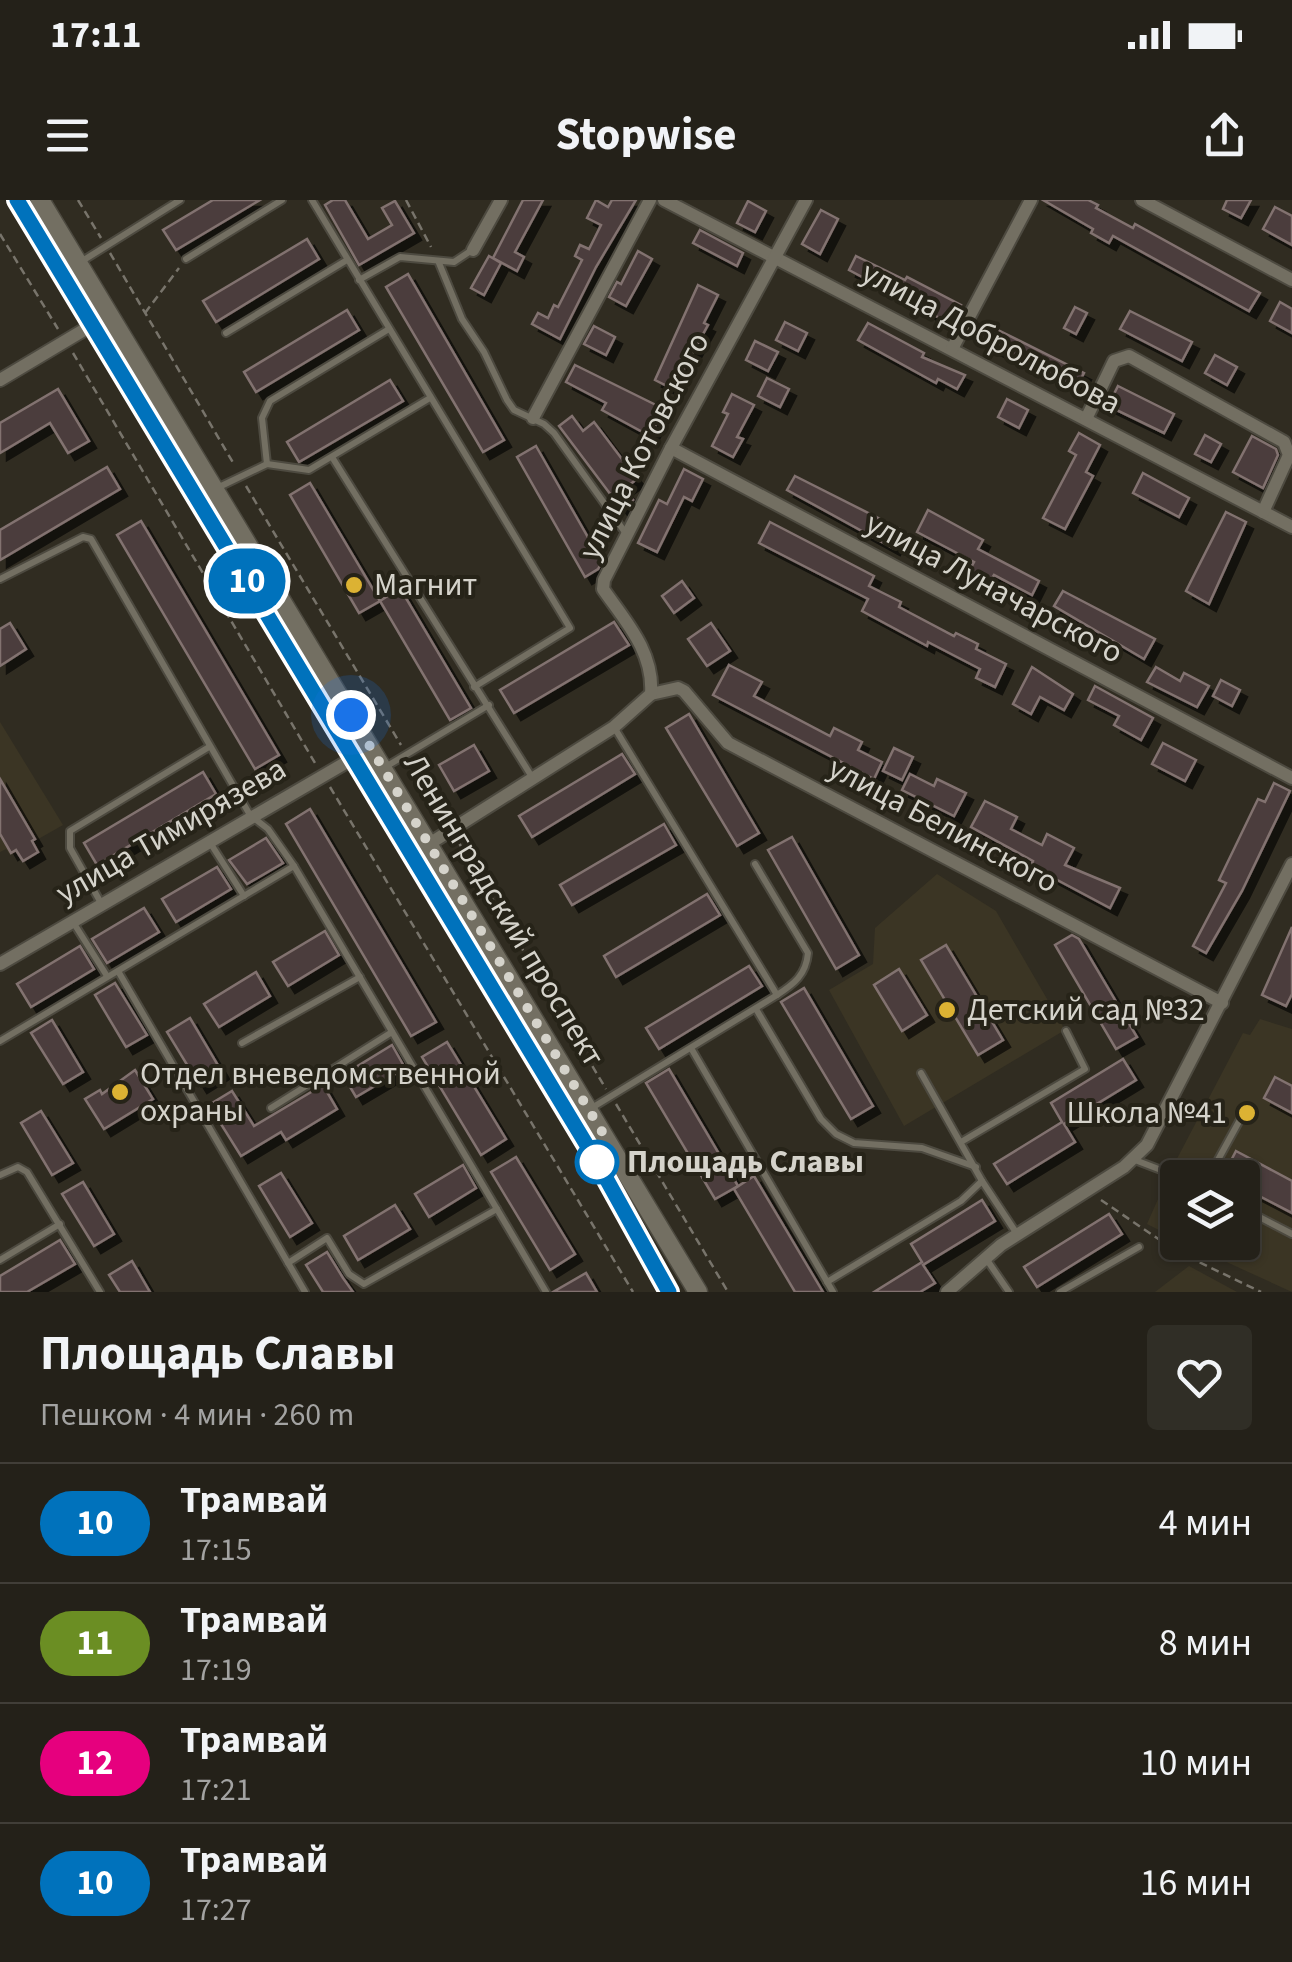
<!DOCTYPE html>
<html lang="ru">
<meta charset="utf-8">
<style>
:root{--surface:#242119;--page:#302e26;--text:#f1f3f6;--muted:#a3a3a2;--line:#413e38}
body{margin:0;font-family:"Source Sans 3",sans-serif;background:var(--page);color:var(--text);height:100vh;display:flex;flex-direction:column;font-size:38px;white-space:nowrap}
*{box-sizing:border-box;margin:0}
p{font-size:32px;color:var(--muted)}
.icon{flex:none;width:55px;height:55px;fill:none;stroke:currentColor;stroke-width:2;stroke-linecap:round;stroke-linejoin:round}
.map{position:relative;height:1092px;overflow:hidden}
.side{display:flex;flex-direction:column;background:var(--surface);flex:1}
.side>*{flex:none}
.badge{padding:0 20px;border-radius:32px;font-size:35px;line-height:65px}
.tools{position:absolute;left:1160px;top:960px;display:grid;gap:20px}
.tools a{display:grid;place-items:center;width:100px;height:100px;border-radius:10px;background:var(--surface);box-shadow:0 2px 8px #0004,0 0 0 2px var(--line);font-size:50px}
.you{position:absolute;width:50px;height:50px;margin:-25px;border:8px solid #fff;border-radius:50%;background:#1a73e8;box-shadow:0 0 0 15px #1a73e833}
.map>.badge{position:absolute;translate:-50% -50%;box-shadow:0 0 0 5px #fff}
.round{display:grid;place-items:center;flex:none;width:105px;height:105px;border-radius:10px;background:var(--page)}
.headline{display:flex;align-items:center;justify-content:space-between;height:170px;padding:0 40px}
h1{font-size:48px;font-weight:700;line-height:75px}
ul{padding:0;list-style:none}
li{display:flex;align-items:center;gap:30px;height:120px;padding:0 40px;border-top:2px solid var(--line)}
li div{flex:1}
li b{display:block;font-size:38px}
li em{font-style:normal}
li .badge{min-width:110px;font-weight:700;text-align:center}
.status{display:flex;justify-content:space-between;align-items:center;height:70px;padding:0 50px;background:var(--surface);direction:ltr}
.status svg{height:28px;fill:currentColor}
header{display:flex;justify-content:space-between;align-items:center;height:130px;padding:0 40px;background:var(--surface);font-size:45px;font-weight:700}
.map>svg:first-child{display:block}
.built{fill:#3b3524}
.building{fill:#4c3e3c;stroke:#827270;stroke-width:2.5;filter:url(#shadow)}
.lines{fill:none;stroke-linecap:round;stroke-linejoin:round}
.lane-casing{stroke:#4d4a40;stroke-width:10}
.street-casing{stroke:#4d4a40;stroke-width:16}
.secondary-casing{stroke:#4d4a40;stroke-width:21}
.path{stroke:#78746b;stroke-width:2.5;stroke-dasharray:8 5;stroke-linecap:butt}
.lane{stroke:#736f62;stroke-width:6}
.street{stroke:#736f62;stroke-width:12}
.secondary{stroke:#736f62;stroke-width:18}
.tram{stroke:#a09d95;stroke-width:2.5}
.line-casing{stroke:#fff;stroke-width:22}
.line{stroke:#0072bc;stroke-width:15}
.walk{stroke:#d5d3cb;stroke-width:10;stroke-dasharray:0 18}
.poi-dot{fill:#dcb233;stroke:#262318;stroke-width:4}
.stop-dot{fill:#fff;stroke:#0072bc;stroke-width:5}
.labels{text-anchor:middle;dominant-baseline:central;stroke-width:8;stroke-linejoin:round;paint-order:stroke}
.street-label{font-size:32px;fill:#d5d3cb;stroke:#262318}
.poi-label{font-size:32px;fill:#d5d3cb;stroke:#262318;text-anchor:start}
.stop-label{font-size:32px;font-weight:bold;fill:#d5d3cb;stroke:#262318;text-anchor:start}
</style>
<div class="status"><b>17:11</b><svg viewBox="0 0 49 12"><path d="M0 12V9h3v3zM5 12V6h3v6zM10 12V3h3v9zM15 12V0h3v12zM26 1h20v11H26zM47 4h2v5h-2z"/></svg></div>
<header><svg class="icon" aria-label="menu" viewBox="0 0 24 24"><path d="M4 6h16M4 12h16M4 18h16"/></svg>Stopwise<svg class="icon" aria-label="share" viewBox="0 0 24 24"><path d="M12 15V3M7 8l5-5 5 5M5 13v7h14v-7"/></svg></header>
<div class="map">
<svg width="1292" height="1092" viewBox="0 0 1292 1092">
<defs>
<filter id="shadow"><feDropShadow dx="7" dy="7" stdDeviation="0" flood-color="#0009"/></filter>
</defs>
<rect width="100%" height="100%" fill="#302c21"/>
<g class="built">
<polygon points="0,522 63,625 10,655 6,649 0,652"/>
<polygon points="937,674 996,711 1065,830 904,926 829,790 873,764 875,728"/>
<polygon points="1260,819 1292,829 1292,1092 1185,1043 1242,1042 1242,978 1178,978 1177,1039 1147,1024 1170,972 1243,833 1250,835"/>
<polygon points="1189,1066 1237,1092 1155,1092"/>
</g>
<g class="building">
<polygon points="213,0 260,0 176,50 163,30"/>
<polygon points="333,0 345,0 368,39 392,25 382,8 395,1 414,33 359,65 325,5"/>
<polygon points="523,0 543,0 515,52 524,57 517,71 493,58"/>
<polygon points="596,0 608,7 612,0 636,0 596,67 560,139 532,124 538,113 548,118 554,105 558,107 582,60 575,56 580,45 589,49 601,25 587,18"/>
<polygon points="1043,0 1088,0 1098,5 1096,8 1133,28 1135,24 1260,93 1249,111 1113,36 1109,43 1091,33 1093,29"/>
<polygon points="1227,0 1251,0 1241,18 1223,9"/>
<polygon points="748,1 766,11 755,32 737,23"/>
<polygon points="1275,7 1292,16 1292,45 1263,29"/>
<polygon points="821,10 838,19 820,54 802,44"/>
<polygon points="700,30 743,53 737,66 693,43"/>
<polygon points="307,39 319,59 216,122 203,101"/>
<polygon points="638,51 652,59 626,106 609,97 617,82 621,84"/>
<polygon points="489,56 501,63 484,95 471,88"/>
<polygon points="856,56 905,80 907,77 961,105 951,124 849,70"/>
<polygon points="408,74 504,240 483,252 386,87"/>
<polygon points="698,85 718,95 704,123 708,125 673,189 655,180"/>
<polygon points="1280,102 1292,109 1292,133 1270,121"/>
<polygon points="1075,107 1087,113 1076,134 1064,128"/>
<polygon points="347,110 359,130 256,192 244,172"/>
<polygon points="1130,111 1192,142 1182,161 1120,129"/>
<polygon points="785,122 807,133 798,151 776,140"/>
<polygon points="868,123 924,153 922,157 965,175 957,189 938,179 936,183 858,140"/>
<polygon points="594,126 615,137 606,155 584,144"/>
<polygon points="996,129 1084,173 1076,188 987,145"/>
<polygon points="755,141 778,152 768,171 746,160"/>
<polygon points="1215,155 1237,167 1227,185 1205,173"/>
<polygon points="575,165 664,209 650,236 602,210 606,203 566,182"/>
<polygon points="767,178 789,189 780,207 758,196"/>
<polygon points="390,180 403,201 299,262 287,242"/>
<polygon points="1118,186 1174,214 1164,233 1108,206"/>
<polygon points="58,189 89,241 68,253 50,223 0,253 0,223"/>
<polygon points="732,194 754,205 737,237 743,239 733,257 712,246 728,214 723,212"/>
<polygon points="1007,199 1028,210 1019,228 998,217"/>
<polygon points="572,216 583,231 594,222 637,279 624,289 633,300 623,311 559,226"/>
<polygon points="1079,233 1100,245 1086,272 1093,276 1065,329 1043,318 1076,255 1069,251"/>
<polygon points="1205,235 1221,244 1211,262 1195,254"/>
<polygon points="1252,236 1276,249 1278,255 1263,288 1233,272"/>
<polygon points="536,246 602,362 598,369 585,377 517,257"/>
<polygon points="107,267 120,289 0,360 0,330"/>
<polygon points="684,269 703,279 692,301 684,297 657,352 638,343 659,300 667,304"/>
<polygon points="1143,273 1189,298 1179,317 1133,293"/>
<polygon points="795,276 902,330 893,348 787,290"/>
<polygon points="310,283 380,401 359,413 290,295"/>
<polygon points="928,310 983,340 978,349 1039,381 1032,395 994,375 987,386 967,375 974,362 917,332"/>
<polygon points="1226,312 1246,322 1209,404 1186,391"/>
<polygon points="141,321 279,555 255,569 117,335"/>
<polygon points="770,322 874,376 869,386 901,402 899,407 954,436 956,433 978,444 976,449 1006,464 995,487 976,478 980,469 928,442 927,446 862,411 868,399 759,343"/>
<polygon points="682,381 694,398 674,413 662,396"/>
<polygon points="400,388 471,508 450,520 380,401"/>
<polygon points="1063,391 1155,439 1144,459 1054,406"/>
<polygon points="614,422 629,445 514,513 500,490"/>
<polygon points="10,423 26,449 0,466 0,429"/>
<polygon points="711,423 730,451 707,466 688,439"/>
<polygon points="729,465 762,482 754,496 830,536 834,528 862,542 858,550 882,562 874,579 713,495"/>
<polygon points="1032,467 1073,494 1064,510 1040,497 1031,514 1013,504"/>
<polygon points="1156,467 1180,481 1184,473 1209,486 1197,507 1147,482"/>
<polygon points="1221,480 1240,490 1232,506 1213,496"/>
<polygon points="1095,486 1153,518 1141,540 1114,525 1119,516 1088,500"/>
<polygon points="689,514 759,633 737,646 666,528"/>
<polygon points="1163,543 1196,560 1185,581 1152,564"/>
<polygon points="474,545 489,571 454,591 439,565"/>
<polygon points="894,548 913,557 902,580 883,571"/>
<polygon points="622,554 635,574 532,637 519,616"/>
<polygon points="203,572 216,594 97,665 84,643"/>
<polygon points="910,574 934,586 937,579 966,593 954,616 902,590"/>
<polygon points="0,579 35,639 32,641 38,652 23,661 16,650 11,653 0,634"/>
<polygon points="1274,583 1290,591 1242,691 1206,753 1193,746 1226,683 1219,680 1258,599 1265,602"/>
<polygon points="985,601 1017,617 1011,629 1042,645 1047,634 1074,648 1065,665 1120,688 1110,708 1031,666 1033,661 971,627"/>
<polygon points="310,609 436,822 411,836 286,624"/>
<polygon points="664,624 676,645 572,705 560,685"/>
<polygon points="792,637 859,755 836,769 768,650"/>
<polygon points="266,638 283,663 247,684 229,660"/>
<polygon points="217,667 231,689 176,722 162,699"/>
<polygon points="707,694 720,715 616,777 604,756"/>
<polygon points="144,708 159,732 107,763 92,739"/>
<polygon points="1292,727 1292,794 1286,806 1262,795"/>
<polygon points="325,731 339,755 288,786 273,762"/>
<polygon points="1072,735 1079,739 1137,837 1116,849 1055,745"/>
<polygon points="946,745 1003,840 978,855 921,760"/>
<polygon points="80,746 94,769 31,807 17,784"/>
<polygon points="749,766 762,786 659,849 646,828"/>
<polygon points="899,769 927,815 902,831 874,785"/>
<polygon points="256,772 270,796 219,827 204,804"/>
<polygon points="115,783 147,835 126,847 95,795"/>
<polygon points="804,788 873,906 851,919 781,802"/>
<polygon points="190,818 222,872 200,886 167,832"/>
<polygon points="52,820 83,872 63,884 31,833"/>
<polygon points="447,842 506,939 481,955 422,857"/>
<polygon points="392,845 405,868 356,897 343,875"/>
<polygon points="1123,859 1136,880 1064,924 1075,942 1007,984 994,964 1062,922 1051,903"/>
<polygon points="669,869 738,986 715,999 646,883"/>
<polygon points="135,870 153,899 104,929 85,899 100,890 102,894"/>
<polygon points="1275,877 1292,886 1292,913 1264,898"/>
<polygon points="323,885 337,909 286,940 281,932 241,956 209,905 232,891 254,926"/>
<polygon points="41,911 73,963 52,975 21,923"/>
<polygon points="1236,951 1292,981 1292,1013 1242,987 1242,978 1222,978"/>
<polygon points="516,957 575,1054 550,1070 491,972"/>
<polygon points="463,965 476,988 429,1017 415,994"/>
<polygon points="281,973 312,1023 290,1037 259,986"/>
<polygon points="754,976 823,1092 795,1092 734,989"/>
<polygon points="83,982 114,1034 94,1046 62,994"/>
<polygon points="982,1000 995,1021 923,1065 935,1083 920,1092 874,1092 922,1062 911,1044"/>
<polygon points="395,1005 410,1029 358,1060 344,1036"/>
<polygon points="1109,1014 1122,1034 1037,1087 1024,1067"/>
<polygon points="60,1040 75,1064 27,1092 0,1092 0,1076"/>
<polygon points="327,1052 343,1078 353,1092 323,1092 306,1065"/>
<polygon points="132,1061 150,1092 120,1092 109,1075"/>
<polygon points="586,1073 597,1092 553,1092"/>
</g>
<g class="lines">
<defs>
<g id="lane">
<polyline points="312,0 570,428 474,487"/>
<polyline points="186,59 282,0"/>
<polyline points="79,63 180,0"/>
<polyline points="439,63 462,119 484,152 507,200 514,210 544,224 554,233 627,335"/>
<polyline points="359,80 400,57 454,62 472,50"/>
<polyline points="226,133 347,60"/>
<polyline points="332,257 532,577"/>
<polyline points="267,264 262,218 270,201 389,129"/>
<polyline points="217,288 267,264 309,270 430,198"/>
<polyline points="0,379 83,337 91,339 250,615 268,629 294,666 546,1092"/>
<polyline points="614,527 777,795"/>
<polyline points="387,566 489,505"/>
<polyline points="209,641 244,696"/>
<polyline points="101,703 70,648 70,631 209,547"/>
<polyline points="73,722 107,776"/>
<polyline points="118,771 305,1092"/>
<polyline points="756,809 821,919 836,934 854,943 922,948 976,967"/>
<polyline points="0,841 294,666"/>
<polyline points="242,843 360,777"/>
<polyline points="691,848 833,1092"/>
<polyline points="921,873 982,981 1017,1034"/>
<polyline points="271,908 392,832"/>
<path d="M590,909L777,795C794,784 806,775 808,753L755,664"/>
<polyline points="961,942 1085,869 1066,831"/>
<polyline points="1135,960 1182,978"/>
<polyline points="0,975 18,967 27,972 100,1092"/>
<polyline points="1208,978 1247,907"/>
<polyline points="1242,1008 1292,1034"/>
<polyline points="0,1060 60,1024"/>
<polyline points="987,1060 1009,1092"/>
<polyline points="288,1063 327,1038 349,1074 364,1084 497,1009"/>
<polyline points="827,1082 961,1001 982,981"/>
<polyline points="1060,1092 1139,1047"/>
</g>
<g id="street">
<polyline points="664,0 1292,327"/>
<polyline points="1142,0 1292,80"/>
<polyline points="473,50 501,0"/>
<polyline points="952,149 1031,0"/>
<polyline points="0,180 109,115"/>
<polyline points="533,218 650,0"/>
<polyline points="1086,219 1114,161 1129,156 1284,242 1289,255 1263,312"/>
<polyline points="671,248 1292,578"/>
<polyline points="651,494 678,488 684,491 728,543 1222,803"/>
<path d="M429,644L614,527L651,494C654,452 626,422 603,389L604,380L671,248L806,0"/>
<polyline points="0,764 371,548"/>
<polyline points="947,1092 1001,1045 1124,967 1147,945 1292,664"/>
</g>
<polyline id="secondary" points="40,0 698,1092"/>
</defs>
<use href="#lane" class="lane-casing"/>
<use href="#street" class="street-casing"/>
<use href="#secondary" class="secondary-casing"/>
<g class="path">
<polyline points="78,0 101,38"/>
<polyline points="406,0 431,47"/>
<polyline points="0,34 58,129"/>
<polyline points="110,53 235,266"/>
<polyline points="145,113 179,68"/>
<polyline points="73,153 315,563"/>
<polyline points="246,286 401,545"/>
<polyline points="411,561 444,619"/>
<polyline points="330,587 633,1092"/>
<polyline points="459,643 606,889"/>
<polyline points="616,904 728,1092"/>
<polyline points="1101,1000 1176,1051 1261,1092"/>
</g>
<use href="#lane" class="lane"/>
<use href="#street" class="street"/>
<use href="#secondary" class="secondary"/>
<polyline class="tram" points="17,0 597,962 669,1092"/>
</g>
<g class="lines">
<defs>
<polyline id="line" points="17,0 597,962 669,1092"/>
</defs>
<use href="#line" class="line-casing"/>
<use href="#line" class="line"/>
<polyline class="walk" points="351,515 607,940 597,962"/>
</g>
<g class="poi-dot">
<circle cx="354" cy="385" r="10"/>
<circle cx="947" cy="810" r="10"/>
<circle cx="120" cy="892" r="10"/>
<circle cx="1247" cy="913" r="10"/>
</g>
<circle class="stop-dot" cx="597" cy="962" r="20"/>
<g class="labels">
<g class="street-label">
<text transform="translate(991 138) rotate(28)">улица Добролюбова</text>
<text transform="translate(644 246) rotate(-63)">улица Котовского</text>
<text transform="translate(994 388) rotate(28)">улица Луначарского</text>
<text transform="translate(943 625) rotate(28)">улица Белинского</text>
<text transform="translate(171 631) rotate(-30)">улица Тимирязева</text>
<text transform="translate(504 710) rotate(59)">Ленинградский проспект</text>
</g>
<g class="poi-label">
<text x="374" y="385">Магнит</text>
<text x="967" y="810">Детский сад №32</text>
<text x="140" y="874">Отдел вневедомственной<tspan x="140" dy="37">охраны</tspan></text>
<text x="1227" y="913" text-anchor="end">Школа №41</text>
</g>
<g class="stop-label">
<text x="627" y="962">Площадь Славы</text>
</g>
</g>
</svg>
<div class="tools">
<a><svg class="icon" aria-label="layers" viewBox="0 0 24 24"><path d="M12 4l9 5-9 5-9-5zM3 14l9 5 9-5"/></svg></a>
</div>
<div class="you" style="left:351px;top:515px"></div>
<b class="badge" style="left:247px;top:381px;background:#0072bc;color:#fff">10</b>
</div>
<section class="side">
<div class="headline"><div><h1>Площадь Славы</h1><p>Пешком · 4 мин · 260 m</p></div><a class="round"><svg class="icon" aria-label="heart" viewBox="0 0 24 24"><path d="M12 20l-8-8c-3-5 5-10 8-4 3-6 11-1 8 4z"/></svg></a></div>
<ul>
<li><span class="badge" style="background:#0072bc;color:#fff">10</span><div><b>Трамвай</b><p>17:15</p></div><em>4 мин</em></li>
<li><span class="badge" style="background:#6b8e23;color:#fff">11</span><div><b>Трамвай</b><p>17:19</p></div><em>8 мин</em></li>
<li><span class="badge" style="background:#e6007e;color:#fff">12</span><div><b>Трамвай</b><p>17:21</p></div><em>10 мин</em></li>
<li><span class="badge" style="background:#0072bc;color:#fff">10</span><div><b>Трамвай</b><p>17:27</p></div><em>16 мин</em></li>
</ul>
</section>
